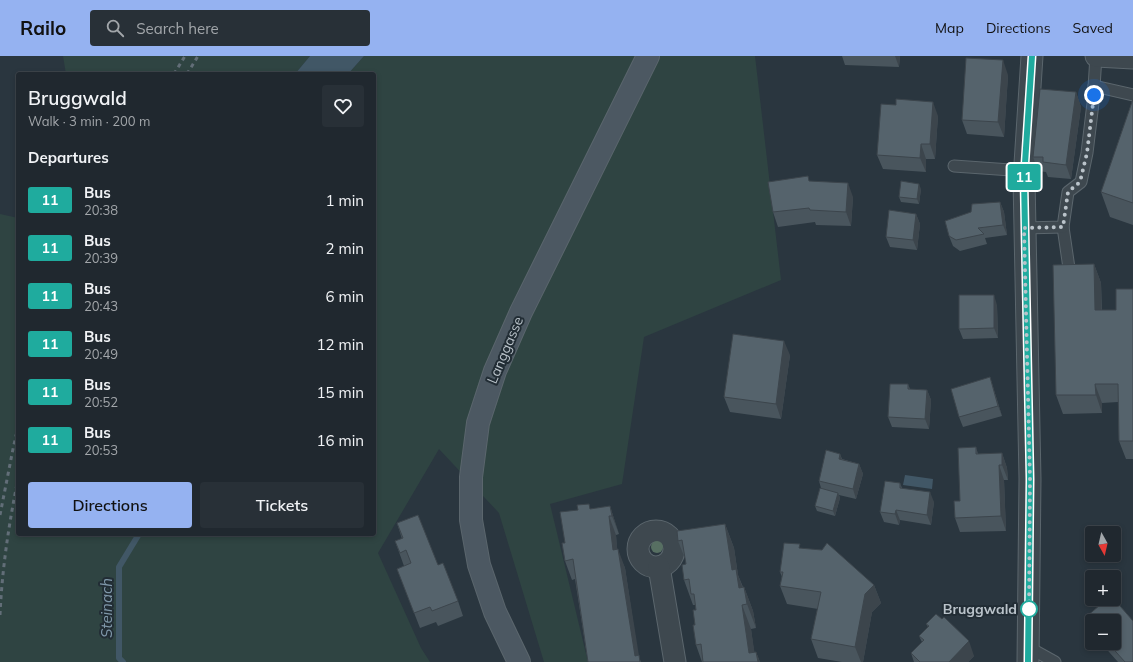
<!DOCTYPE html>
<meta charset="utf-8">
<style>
:root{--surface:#20282f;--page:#283037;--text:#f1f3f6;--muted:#a2a6aa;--line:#3d444b;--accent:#95b2f1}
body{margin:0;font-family:Mulish,sans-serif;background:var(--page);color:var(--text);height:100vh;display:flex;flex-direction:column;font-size:15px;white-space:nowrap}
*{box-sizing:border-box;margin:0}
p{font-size:13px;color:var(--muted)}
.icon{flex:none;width:22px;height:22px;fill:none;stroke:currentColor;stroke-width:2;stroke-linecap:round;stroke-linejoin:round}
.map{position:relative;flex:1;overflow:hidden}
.side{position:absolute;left:16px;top:16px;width:360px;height:464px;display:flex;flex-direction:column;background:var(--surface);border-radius:4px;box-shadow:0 2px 6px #0003,0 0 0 1px var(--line)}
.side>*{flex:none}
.badge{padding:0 8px;border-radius:3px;font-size:14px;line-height:26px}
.needle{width:26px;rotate:172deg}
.controls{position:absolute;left:1085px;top:470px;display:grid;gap:8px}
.controls a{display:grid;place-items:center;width:36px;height:36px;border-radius:4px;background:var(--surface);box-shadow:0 2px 6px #0003,0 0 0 1px var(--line);font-size:20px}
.you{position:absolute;width:20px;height:20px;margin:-10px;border:3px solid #fff;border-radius:50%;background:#1a73e8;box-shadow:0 0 0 6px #1a73e833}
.map>.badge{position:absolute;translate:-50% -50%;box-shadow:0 0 0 2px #fff}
h2{padding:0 12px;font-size:15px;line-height:36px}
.round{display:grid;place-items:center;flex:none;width:42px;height:42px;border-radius:4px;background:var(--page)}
.summary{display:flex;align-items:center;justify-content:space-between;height:68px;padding:0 12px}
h1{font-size:19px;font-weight:600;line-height:30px}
.action{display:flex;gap:8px;margin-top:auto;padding:8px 12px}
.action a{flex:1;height:46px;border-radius:4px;background:var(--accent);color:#111;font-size:16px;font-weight:600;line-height:46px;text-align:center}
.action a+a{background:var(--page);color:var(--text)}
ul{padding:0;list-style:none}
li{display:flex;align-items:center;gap:12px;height:48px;padding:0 12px}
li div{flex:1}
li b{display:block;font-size:15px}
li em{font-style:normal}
li .badge{min-width:44px;font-weight:700;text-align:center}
header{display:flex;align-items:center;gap:24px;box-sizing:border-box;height:56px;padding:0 20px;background:var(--accent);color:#111}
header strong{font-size:19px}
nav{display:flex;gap:22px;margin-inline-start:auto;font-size:14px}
.search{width:280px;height:36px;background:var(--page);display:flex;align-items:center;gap:10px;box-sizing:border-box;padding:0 14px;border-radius:4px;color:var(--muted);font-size:15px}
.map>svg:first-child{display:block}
.green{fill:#2f4442}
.water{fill:#415766}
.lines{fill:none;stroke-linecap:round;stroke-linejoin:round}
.stream{stroke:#415766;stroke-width:6}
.service-casing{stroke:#5b666d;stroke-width:13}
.minor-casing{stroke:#5b666d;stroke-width:23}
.secondary-casing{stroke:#5b666d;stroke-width:24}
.service{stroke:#3e484f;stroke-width:11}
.minor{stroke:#3e484f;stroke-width:21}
.secondary{stroke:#4c5862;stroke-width:22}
.rail{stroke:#626e78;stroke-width:3;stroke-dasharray:4 4;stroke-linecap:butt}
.tree{fill:#576f62}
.wall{fill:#49555d}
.shaded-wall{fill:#3c454c}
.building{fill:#55636c;stroke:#3c454c}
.line-casing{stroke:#fff;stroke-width:9}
.line{stroke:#1fab9e;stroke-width:6}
.walk{stroke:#bac3ca;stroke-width:4;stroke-dasharray:0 7.2}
.stop-dot{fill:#fff;stroke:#1fab9e;stroke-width:2}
.labels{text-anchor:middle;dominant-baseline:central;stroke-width:4;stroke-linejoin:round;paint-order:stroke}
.street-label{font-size:14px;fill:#bac3ca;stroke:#222d35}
.stop-label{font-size:14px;font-weight:bold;fill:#bac3ca;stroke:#222d35;text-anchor:end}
.water-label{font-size:15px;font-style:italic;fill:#7f97a9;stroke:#222d35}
</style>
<header>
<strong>Railo</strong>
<div class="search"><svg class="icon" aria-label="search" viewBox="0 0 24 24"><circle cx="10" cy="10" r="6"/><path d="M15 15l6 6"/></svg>Search here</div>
<nav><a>Map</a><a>Directions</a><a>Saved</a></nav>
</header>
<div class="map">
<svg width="1133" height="606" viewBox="0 0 1133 606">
<rect width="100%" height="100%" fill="#2a363f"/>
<g class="green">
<polygon points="63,0 310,0 295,18 66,18"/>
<polygon points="364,0 755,0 781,224 644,281 622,428 550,448 588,606 544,606 499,457 439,393 378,497 421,592 430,606 0,606 0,158 18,162 18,478 374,478 374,18 348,18"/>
</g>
<g class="water">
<polygon points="310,0 364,0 348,18 295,18"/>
<polygon points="905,419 933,423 932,433 903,429"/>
</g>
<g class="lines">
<polyline class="stream" points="123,606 119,602 119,511 139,478"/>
<defs>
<g id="service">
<polyline points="1094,30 1133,39"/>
<polyline points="954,110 1024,115"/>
<polyline points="1063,171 1069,212"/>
<polyline points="1024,172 1063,171 1068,136 1081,126 1087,97 1093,47 1096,0"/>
<polyline points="1028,591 1055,606"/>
</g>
<g id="minor">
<polyline points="1096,0 1133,2"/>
<circle cx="656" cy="493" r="18"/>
<polyline points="659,511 675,606"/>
<polyline points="1028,606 1030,423 1024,123 1032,0"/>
</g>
<polyline id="secondary" points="519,606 495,556 479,509 471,464 471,421 478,367 495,315 521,256 648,0"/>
</defs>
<use href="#service" class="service-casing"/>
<use href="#minor" class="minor-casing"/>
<use href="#secondary" class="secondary-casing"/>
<use href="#service" class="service"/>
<use href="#minor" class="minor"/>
<use href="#secondary" class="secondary"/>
<g class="rail">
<polyline points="174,18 185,0"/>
<polyline points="187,18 198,0"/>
<polyline points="0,459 13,393 18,371"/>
<path d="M0,559C2,513 9,467 18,423"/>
</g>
</g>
<circle class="tree" cx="657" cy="491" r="6"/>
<g class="wall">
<polygon points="842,0 900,0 899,11 845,9"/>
<polygon points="1008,19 1004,81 967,78 962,64"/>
<polygon points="1076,36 1081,51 1071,123 1048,121 1046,116 1038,115 1033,101"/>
<polygon points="1133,43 1133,169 1110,161 1101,136"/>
<polygon points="896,49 938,60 935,103 926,103 926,116 883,113 877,99"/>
<polygon points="810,125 853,141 851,170 816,169 815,166 778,171 773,156"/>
<polygon points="921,133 919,148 901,146 899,141"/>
<polygon points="1000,146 1004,156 1007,179 985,182 987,188 960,195 953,190 949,180 971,156"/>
<polygon points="916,158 920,168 917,194 890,191 886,181"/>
<polygon points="1094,208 1101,227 1102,254 1116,254 1133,233 1133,403 1126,403 1119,385 1118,346 1102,347 1102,357 1063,358 1056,339"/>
<polygon points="997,249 998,282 963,283 959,273"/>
<polygon points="790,299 781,363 730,356 724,341"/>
<polygon points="990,321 993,331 1002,360 963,371 959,361"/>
<polygon points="908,328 910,333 927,334 931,344 929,373 892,371 888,361"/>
<polygon points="976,391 978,398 1002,397 1007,412 1008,424 1004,424 1006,475 960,476 955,462"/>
<polygon points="840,398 842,403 859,408 863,418 856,443 839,439 840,442 835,460 817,455 815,450 821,432 819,425"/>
<polygon points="900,427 902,432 934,446 931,469 900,464 899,469 884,466 880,456"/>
<polygon points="610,450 616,469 619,478 616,479 617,494 625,512 638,599 641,606 588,606 575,523 572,524 565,505 565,487 591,453"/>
<polygon points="397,467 438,509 458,545 463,560 438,570 436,566 420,572 397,513 404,510 395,485 402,483"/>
<polygon points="725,468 734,492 738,519 743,531 744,531 753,555 756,572 751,573 754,596 756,596 760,606 702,606 696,589 695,569 696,554 695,549 693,549 684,524 686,505 678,485"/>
<polygon points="801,492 874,529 881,547 872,556 863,606 842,606 818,602 811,583 818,553 787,548 780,530 782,521 780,516"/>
<polygon points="1107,543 1114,543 1133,565 1133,606 1118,606 1101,587 1114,587 1114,565 1092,565 1092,576 1091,576 1086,561"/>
<polygon points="926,568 974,600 968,606 914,606 911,597 922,586 919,580 928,571"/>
</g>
<g class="shaded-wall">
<polygon points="895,0 900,0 899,11"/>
<polygon points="1003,4 1008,19 1004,81 998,66"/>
<polygon points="1076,36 1081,51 1071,123 1066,109"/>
<polygon points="933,46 938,60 935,103 930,88"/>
<polygon points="921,88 926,103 926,116 920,102"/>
<polygon points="848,127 853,141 851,170 846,156"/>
<polygon points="919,128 921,133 919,148 917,143"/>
<polygon points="1000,146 1004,156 1007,179 1003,169"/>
<polygon points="916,158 920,168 917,194 913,184"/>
<polygon points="1094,208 1101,227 1102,272 1095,254"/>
<polygon points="994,239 997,249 998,282 994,272"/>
<polygon points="784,285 790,299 781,363 776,348"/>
<polygon points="990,321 993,331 1002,360 998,350"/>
<polygon points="1095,328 1102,347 1102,357 1096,339"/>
<polygon points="927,334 931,344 929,373 925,363"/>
<polygon points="1002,397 1007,412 1008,424 1002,409"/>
<polygon points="840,398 843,408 839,403"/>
<polygon points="859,408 863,418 856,443 853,433"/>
<polygon points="999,409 1004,424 1006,475 1001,460"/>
<polygon points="930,436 934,446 931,469 927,459"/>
<polygon points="838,437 840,442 835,460 833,455"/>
<polygon points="610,450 616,469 619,478 612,460"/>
<polygon points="896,454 900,464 899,469 895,458"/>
<polygon points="609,460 616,479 619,513 613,494"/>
<polygon points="725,468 734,492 738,519 745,538 745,548 732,514"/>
<polygon points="618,493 625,512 640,606 635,600"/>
<polygon points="874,529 881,547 872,556 863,606 861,606 855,591 865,538"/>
<polygon points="744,531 753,555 756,572 747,548"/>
<polygon points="742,549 751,573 756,606 749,597"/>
<polygon points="969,585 974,600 968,606 949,606"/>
<polygon points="756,596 760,606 758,606"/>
</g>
<g class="building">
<polygon points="966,2 1003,4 998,66 962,64"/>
<polygon points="1040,33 1076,36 1066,109 1043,106 1043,101 1033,101"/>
<polygon points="896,43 933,46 930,88 921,88 920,102 877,99 881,48 896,49"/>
<polygon points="1133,43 1133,147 1101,136"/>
<polygon points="808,120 809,125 848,127 846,156 810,154 809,152 773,156 768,126"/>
<polygon points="901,125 919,128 917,143 899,141"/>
<polygon points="1000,146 1003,169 978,172 984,178 956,184 949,180 945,165 971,156 972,148"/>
<polygon points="889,154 916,158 913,184 886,181"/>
<polygon points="1094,208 1095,254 1116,254 1116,233 1133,233 1133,385 1119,385 1118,328 1095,328 1096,339 1056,339 1053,209"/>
<polygon points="959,239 994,239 994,272 959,273"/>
<polygon points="733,278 784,285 776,348 724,341"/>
<polygon points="990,321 998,350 959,361 951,333"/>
<polygon points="890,328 908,328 908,333 927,334 925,363 888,361"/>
<polygon points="976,391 976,398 1002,397 1002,409 999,409 1001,460 955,462 954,445 960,445 958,392"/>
<polygon points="826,394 840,398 839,403 859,408 853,433 819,425"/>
<polygon points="885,425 900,427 900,432 930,436 927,459 896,454 895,458 880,456"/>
<polygon points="820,432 838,437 833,455 815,450"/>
<polygon points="589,448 590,453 610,450 612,460 609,460 613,494 618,493 635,600 639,599 640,606 588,606 573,503 565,505 562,487 565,487 560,456 578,454 577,449"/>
<polygon points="418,459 438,509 443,507 458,545 432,555 430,551 414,557 397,513 411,507 406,494 400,497 395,485 403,482 397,467"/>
<polygon points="725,468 732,514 736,513 739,532 744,531 747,548 742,549 749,597 756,596 758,606 703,606 701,588 696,589 693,569 695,569 693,554 696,554 694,538 691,538 689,523 684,524 682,509 686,508 682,484 678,485 677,475"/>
<polygon points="784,487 800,488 799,492 822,494 827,487 874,529 865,538 855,591 811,583 821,536 780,530 783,516 780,516"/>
<polygon points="1107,543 1114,543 1133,565 1133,606 1125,606 1108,587 1114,587 1114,565 1092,565 1092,568 1086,561"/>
<polygon points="936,558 942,563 944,561 969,585 949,606 920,606 911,597 924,584 919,580 929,570 926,568"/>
</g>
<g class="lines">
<defs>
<polyline id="line" points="1028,606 1030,423 1024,123 1032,0"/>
</defs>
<use href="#line" class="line-casing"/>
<use href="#line" class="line"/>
<polyline class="walk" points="1029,553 1029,560 1030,423 1024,172 1063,171 1068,136 1080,126 1087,97 1094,39"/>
</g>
<circle class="stop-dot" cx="1029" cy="553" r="8"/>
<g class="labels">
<g class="street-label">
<text transform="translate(505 294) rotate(-67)">Langgasse</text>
</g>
<g class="stop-label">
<text x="1017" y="553">Bruggwald</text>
</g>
<g class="water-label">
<text transform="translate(106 552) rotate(-90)">Steinach</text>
</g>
</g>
</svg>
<div class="controls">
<a><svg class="needle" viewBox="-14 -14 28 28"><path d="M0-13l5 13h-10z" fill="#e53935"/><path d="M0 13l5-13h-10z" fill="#a2a6aa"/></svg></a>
<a>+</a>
<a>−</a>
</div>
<div class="you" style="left:1094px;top:39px"></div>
<b class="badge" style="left:1024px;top:121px;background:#1fab9e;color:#fff">11</b>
<section class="side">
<div class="summary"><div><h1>Bruggwald</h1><p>Walk · 3 min · 200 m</p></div><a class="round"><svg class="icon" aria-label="heart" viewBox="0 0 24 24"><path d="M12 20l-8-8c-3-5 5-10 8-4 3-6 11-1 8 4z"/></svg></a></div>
<h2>Departures</h2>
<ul>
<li><span class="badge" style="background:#1fab9e;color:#fff">11</span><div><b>Bus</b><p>20:38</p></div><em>1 min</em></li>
<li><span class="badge" style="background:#1fab9e;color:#fff">11</span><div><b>Bus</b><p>20:39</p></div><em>2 min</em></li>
<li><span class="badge" style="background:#1fab9e;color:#fff">11</span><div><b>Bus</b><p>20:43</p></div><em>6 min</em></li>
<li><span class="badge" style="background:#1fab9e;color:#fff">11</span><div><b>Bus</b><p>20:49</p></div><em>12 min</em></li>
<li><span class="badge" style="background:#1fab9e;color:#fff">11</span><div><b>Bus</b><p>20:52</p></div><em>15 min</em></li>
<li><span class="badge" style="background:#1fab9e;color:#fff">11</span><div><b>Bus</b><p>20:53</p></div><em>16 min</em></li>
</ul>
<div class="action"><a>Directions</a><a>Tickets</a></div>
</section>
</div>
